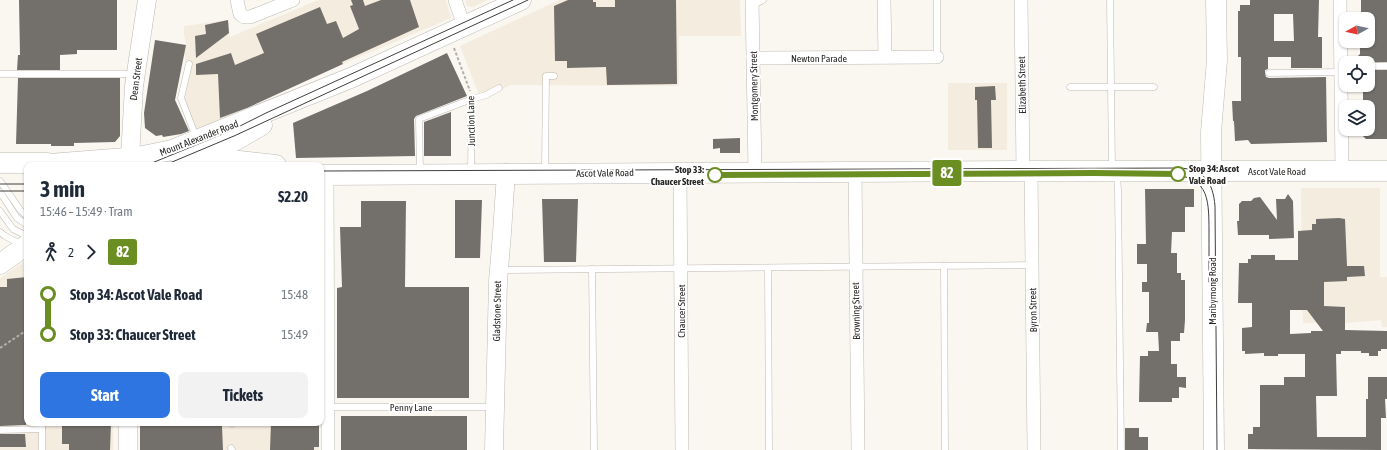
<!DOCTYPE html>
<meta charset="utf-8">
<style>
:root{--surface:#fff;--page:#f2f2f3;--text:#1f2937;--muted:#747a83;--accent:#2f75e2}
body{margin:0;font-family:"Asap Condensed",sans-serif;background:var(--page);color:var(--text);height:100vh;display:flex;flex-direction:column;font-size:15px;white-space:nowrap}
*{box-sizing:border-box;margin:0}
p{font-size:13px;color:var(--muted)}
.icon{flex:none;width:22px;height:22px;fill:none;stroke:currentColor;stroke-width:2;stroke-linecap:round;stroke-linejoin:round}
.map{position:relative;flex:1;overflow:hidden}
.details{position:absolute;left:24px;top:162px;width:300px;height:264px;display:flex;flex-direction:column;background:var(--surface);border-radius:8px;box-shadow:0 1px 3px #0004}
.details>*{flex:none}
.badge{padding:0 8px;border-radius:3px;font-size:14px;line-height:26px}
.needle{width:26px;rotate:262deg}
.buttons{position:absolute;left:1339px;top:12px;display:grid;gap:8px}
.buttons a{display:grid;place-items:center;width:36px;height:36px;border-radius:8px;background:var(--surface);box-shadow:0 1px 3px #0004;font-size:20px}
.map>.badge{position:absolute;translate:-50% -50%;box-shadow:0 0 0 2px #fff}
.legs{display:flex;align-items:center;gap:6px;height:44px;padding:0 16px;font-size:13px}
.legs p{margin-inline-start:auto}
.headline{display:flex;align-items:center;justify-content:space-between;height:68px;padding:0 16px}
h1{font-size:22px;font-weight:700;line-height:30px}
.button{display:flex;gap:8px;margin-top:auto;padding:8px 16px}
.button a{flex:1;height:46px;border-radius:8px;background:var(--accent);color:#fff;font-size:16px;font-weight:700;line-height:46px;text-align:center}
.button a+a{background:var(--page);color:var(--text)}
ul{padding:0 16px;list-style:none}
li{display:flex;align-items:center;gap:14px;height:40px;font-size:15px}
li i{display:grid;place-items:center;width:6px;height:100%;margin:0 5px;background:currentColor}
li i::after{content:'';width:10px;height:10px;margin:-5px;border:3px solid;border-radius:50%;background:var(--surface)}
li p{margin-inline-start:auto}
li:first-child i{background:linear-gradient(#0000 50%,currentColor 0)}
li:last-child i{background:linear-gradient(currentColor 50%,#0000 0)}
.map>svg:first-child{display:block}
.built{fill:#f4ecdf}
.building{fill:#736f6a;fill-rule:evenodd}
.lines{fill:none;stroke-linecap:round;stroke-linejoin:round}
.lane-casing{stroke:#bdb9b3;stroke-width:7}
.street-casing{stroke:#bdb9b3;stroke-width:14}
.secondary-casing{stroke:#bdb9b3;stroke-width:19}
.primary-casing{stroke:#bdb9b3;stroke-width:21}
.path{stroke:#b3b0ab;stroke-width:2;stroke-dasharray:3 2;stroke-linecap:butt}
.lane{stroke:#fff;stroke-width:6}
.street{stroke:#fff;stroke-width:13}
.secondary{stroke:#fff;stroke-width:18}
.primary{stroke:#fff;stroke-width:20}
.tram{stroke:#413f3c;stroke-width:1}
.line-1-casing{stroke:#fff;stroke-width:9}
.line-1{stroke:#6b8e23;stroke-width:6}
.stop-1-dot{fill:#fff;stroke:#6b8e23;stroke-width:2}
.labels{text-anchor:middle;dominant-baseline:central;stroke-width:4;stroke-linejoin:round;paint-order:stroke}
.street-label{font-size:10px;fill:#292725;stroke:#fff}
.stop-label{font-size:10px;font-weight:bold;fill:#292725;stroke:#fff;text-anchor:start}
</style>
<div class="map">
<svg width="1387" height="450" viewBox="0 0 1387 450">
<rect width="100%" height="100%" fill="#faf7f1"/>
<g class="built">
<polygon points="318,0 446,0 451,18 343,64 196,131 184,100 189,75 184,53 186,45 184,34 184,26 228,20 230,37"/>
<polygon points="465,0 488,0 473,7 467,6"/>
<polygon points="559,0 740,0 741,36 679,36 679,86 510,85 481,100 460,46"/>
<rect x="948" y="83" width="59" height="67"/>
<polygon points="1301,188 1380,188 1380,277 1387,277 1387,327 1382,327 1381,320 1346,323 1303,323"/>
<polygon points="27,260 27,423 113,423 113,450 0,450 0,278"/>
<rect x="144" y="423" width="175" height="27"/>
</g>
<g class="building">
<polygon points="19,0 117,0 117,50 77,50 77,54 60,55 60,70 17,70 18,55 20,55"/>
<polygon points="351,0 363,0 365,6 381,0 410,0 419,27 342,62 343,64 247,108 220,118 218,74 196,75 196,64 231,53 235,65 264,53 256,34 320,7 327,24 336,21 343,38 359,29 350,6 353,5"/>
<polygon points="568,0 593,0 593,2 596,2 596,7 615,7 615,0 676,0 677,84 607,85 606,67 567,68 567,61 555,61 554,6"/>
<path d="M1250,0H1319L1318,37H1322V68H1291V57H1268V69L1265,70V73L1266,77L1269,78L1326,77L1327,142L1251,144L1248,140L1235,141L1234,121H1233L1232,101H1241V57H1238V11H1240V5H1250ZM1274,14H1293L1294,41H1274Z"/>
<polygon points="1361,0 1387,0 1387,62 1358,63 1358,56 1360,54 1360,44 1362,44 1362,41 1368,41 1368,19 1361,19"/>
<polygon points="228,20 229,33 196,58 195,36 206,34 205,25"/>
<polygon points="155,40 186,45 175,100 189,131 181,134 163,137 162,135 156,136 145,128 144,113"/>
<polygon points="447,53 467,96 416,116 414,119 415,156 296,158 293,123 367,91"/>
<polygon points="1368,70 1387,70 1387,139 1366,139 1356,129 1368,129 1368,107 1363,107 1363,85 1368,85"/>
<polygon points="18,78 120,78 120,136 115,142 74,143 74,146 51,146 51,144 16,144"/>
<polygon points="995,86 996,100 991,100 992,148 978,148 977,100 975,100 975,87"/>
<polygon points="451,112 451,156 424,156 424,122"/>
<polygon points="740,138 740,153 720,153 720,148 713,149 713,139"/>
<polygon points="1145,189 1194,189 1194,207 1185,207 1185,232 1172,232 1171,253 1177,253 1177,273 1181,273 1181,280 1185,280 1185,320 1184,333 1180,333 1180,341 1171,341 1171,364 1177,364 1177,377 1186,377 1186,388 1179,387 1179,398 1172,398 1172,402 1139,402 1140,356 1148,356 1148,351 1159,351 1158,332 1146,332 1147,323 1149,323 1149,292 1142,292 1142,282 1147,282 1147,264 1137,264 1137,244 1146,244"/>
<polygon points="1288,194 1293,201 1294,238 1269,239 1269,235 1238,235 1237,221 1239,221 1239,204 1242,201 1251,201 1254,198 1260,197 1277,220 1276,199 1285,199"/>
<polygon points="542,199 578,199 576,262 544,262"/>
<polygon points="455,200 482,200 480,258 455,258"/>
<polygon points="361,201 406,201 405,287 469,287 469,398 337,398 337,288 342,287 340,227 361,227"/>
<path d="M1339,218L1345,219L1347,266H1364L1365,276L1347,277V281L1324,282V306L1345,307V330L1387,331V349H1381V351H1378V356H1369V353H1361V351H1341V354H1336L1337,396H1316L1317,437H1366V399H1368V377H1387V399H1385L1386,418H1381V450L1248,449V434H1253V427H1260V385H1284V377H1305V354H1278V356H1264V353L1245,354V351H1242V328L1252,327V303H1238L1239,263H1248V259H1251V255H1275V260H1298V231L1312,230V224H1316V219ZM1290,310H1307L1323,331H1311V333L1290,334Z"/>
<polygon points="27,277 26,425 0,426 0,287 7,287 7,279"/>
<rect x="341" y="416" width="126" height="34"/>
<polygon points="62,423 111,423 110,450 69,450 69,444 62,444"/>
<polygon points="140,423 205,423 205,426 222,426 223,450 140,450"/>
<polygon points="271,423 319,423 319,447 314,447 314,450 270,450"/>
<polygon points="1125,428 1139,428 1139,437 1148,437 1148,450 1125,450"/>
<polygon points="0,434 25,434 26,447 0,447"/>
</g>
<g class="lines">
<defs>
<g id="lane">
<polyline points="937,0 937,57"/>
<polyline points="1110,0 1112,169"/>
<polyline points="752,6 763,0"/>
<polyline points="189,64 181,98 196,137"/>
<polyline points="1368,66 1387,66"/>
<polyline points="1269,73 1341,72"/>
<polyline points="0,74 134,74"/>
<polyline points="1070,87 1154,87"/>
<polyline points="545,170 546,76 554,76"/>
<polyline points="471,171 472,99"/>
<polyline points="420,172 419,119 472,99 486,95 499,88"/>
<polyline points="1117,174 1118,191 1121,450"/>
<polyline points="0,181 21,211 27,216"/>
<polyline points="0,192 17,218 27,225"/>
<polyline points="0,211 13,229 27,236"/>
<polyline points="0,232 5,236 22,245"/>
<polyline points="944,266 945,450"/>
<polyline points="768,268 769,450"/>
<polyline points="592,269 594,450"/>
<polyline points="500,270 1032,265"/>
<polyline points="327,407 494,407"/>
<polyline points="42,423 42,450"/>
<polyline points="232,424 233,423"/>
<polyline points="0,430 42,429"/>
<polyline points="231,448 232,450"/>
</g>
<g id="street">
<polyline points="237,0 240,14 244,17 250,17 293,0"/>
<polyline points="455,0 464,26"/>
<polyline points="752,0 755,172"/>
<polyline points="884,0 885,57"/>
<polyline points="1021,0 1023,171"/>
<polyline points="1340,0 1342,171"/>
<polyline points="753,58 937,57"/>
<polyline points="855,171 858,450"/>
<polyline points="1031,171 1034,450"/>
<polyline points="680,172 682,450"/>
<polyline points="327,174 328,450"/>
</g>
<g id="secondary">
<polyline points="130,158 134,86 147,0"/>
<polyline points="128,450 128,423"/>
<polyline points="494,450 498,281 502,233 506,173"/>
</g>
<g id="primary">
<polyline points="198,158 230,160 276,165"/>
<polyline points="0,163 48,163"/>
<polyline points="37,165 138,157 172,150 353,77 521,0"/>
<polyline points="180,165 236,140 262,125"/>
<polyline points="321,175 1031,171 1387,171"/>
<polyline points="0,264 27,245"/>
<polyline points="1214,450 1211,132 1217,60 1216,0"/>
</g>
</defs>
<use href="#lane" class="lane-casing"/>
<use href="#street" class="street-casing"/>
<use href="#secondary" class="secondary-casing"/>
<use href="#primary" class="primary-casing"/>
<g class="path">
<polyline points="454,48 470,91"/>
<polyline points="0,348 27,330"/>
<polyline points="205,425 223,424"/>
</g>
<use href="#lane" class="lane"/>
<use href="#street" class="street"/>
<use href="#secondary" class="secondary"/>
<use href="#primary" class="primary"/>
<g class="tram">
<polyline points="147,165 230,131 266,113 513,0"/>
<polyline points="165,165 234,136 528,0"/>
<path d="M321,171L1179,168C1204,169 1213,182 1215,206L1217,450"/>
<path d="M1164,174C1208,175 1209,195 1209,232C1209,249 1209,265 1209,282"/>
<polyline points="0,184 27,184"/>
<polyline points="0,191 27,191"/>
</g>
</g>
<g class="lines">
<defs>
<polyline id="line-1" points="715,175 1093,173 1178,174"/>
</defs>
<use href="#line-1" class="line-1-casing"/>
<use href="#line-1" class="line-1"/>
</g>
<g class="stop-1-dot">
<circle cx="1178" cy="174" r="7"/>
<circle cx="715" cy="175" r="7"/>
</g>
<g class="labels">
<g class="street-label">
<text x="819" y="58">Newton Parade</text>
<text transform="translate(136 79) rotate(-83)">Dean Street</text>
<text transform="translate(1022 85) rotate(-91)">Elizabeth Street</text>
<text transform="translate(754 86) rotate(-91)">Montgomery Street</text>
<text transform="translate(471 121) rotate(-91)">Junction Lane</text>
<text transform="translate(199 138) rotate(-21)">Mount Alexander Road</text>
<text x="1277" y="171">Ascot Vale Road</text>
<text transform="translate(605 173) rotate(-1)">Ascot Vale Road</text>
<text transform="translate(1212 291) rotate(-90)">Maribyrnong Road</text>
<text transform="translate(1033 310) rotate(-91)">Byron Street</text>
<text transform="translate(497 311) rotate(-89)">Gladstone Street</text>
<text transform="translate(681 311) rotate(-90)">Chaucer Street</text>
<text transform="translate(856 311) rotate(-91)">Browning Street</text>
<text x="411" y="407">Penny Lane</text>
</g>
<g class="stop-label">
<text x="1189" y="168">Stop 34: Ascot<tspan x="1189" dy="12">Vale Road</tspan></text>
<text x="704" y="169" text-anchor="end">Stop 33:<tspan x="704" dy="12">Chaucer Street</tspan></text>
</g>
</g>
</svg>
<div class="buttons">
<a><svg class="needle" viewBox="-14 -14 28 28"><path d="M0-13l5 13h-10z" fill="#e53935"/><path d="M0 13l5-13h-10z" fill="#747a83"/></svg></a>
<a><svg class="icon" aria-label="locate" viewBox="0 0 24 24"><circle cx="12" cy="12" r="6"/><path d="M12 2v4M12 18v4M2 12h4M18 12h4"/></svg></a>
<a><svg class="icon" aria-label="layers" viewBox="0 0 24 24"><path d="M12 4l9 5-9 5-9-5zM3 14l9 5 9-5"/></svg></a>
</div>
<b class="badge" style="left:947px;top:173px;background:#6b8e23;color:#fff">82</b>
<section class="details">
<div class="headline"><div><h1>3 min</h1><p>15:46 – 15:49 · Tram</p></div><b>$2.20</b></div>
<div class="legs"><svg class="icon" aria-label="walk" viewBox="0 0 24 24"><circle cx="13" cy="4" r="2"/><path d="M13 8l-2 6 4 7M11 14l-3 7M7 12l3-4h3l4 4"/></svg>2<svg class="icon" aria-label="forward" viewBox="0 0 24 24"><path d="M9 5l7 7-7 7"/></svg><b class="badge" style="background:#6b8e23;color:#fff">82</b></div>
<ul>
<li><i style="color:#6b8e23"></i><b>Stop 34: Ascot Vale Road</b><p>15:48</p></li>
<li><i style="color:#6b8e23"></i><b>Stop 33: Chaucer Street</b><p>15:49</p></li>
</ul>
<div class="button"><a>Start</a><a>Tickets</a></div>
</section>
</div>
